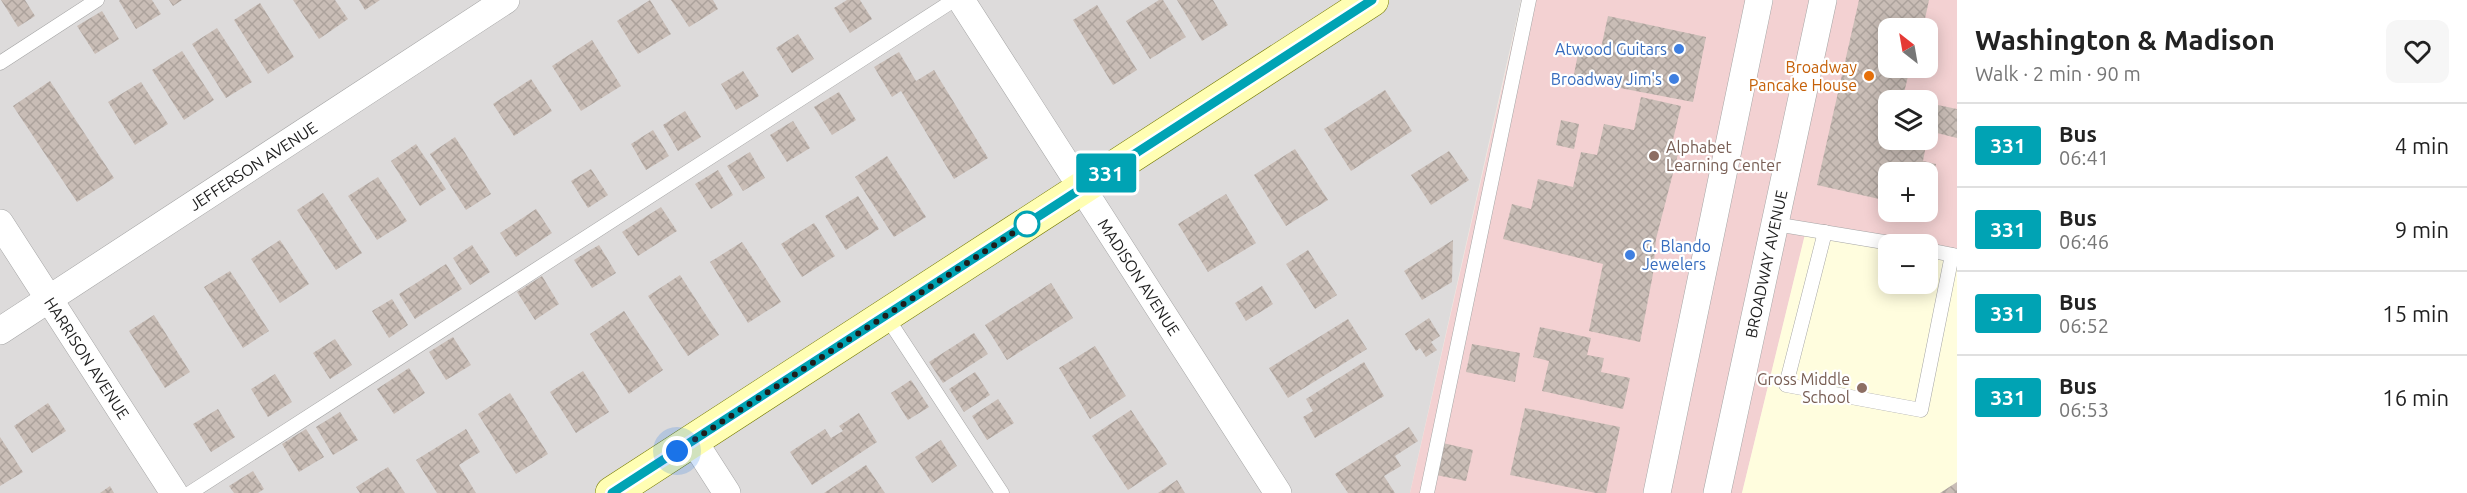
<!DOCTYPE html>
<meta charset="utf-8">
<style>
:root{--surface:#fff;--page:#f6f6f6;--text:#222;--muted:#767676;--line:#e0e0e0}
body{margin:0;font-family:Ubuntu,sans-serif;background:var(--page);color:var(--text);height:100vh;display:flex;flex-direction:column;font-size:22px;white-space:nowrap}
*{box-sizing:border-box;margin:0}
p{font-size:20px;color:var(--muted)}
.icon{flex:none;width:33px;height:33px;fill:none;stroke:currentColor;stroke-width:2;stroke-linecap:round;stroke-linejoin:round}
.map{position:relative;flex:1;overflow:hidden}
.panel{display:flex;flex-direction:column;background:var(--surface);width:510px}
.panel>*{flex:none}
.badge{padding:0 12px;border-radius:4px;font-size:21px;line-height:39px}
.needle{width:39px;rotate:329deg}
.controls{position:absolute;left:1878px;top:18px;display:grid;gap:12px}
.controls a{display:grid;place-items:center;width:60px;height:60px;border-radius:12px;background:var(--surface);box-shadow:0 3px 15px #0003;font-size:30px}
.you{position:absolute;width:30px;height:30px;margin:-15px;border:4px solid #fff;border-radius:50%;background:#1a73e8;box-shadow:0 0 0 9px #1a73e833}
.map>.badge{position:absolute;translate:-50% -50%;box-shadow:0 0 0 3px #fff}
.round{display:grid;place-items:center;flex:none;width:63px;height:63px;border-radius:12px;background:var(--page)}
.head{display:flex;align-items:center;justify-content:space-between;height:102px;padding:0 18px}
h1{font-size:28px;font-weight:700;line-height:45px}
ul{padding:0;list-style:none}
li{display:flex;align-items:center;gap:18px;height:84px;padding:0 18px;border-top:2px solid var(--line)}
li div{flex:1}
li b{display:block;font-size:22px}
li em{font-style:normal}
li .badge{min-width:66px;font-weight:700;text-align:center}
main{display:flex;flex:1;min-height:0}
.map>svg:first-child{display:block}
.residential{fill:#dddbdb}
.commercial{fill:#f3d1d2;fill-rule:evenodd}
.education{fill:#fffdde}
.building{fill:url(#building-cross-hatch)}
.lines{fill:none;stroke-linecap:round;stroke-linejoin:round}
.lane-casing{stroke:#a5a5a5;stroke-width:15}
.street-casing{stroke:#a5a5a5;stroke-width:28}
.secondary-casing{stroke:#767b00;stroke-width:34}
.lane{stroke:#fff;stroke-width:14}
.street{stroke:#fff;stroke-width:27}
.secondary{stroke:#fffeb3;stroke-width:33}
.line-casing{stroke:#fff;stroke-width:14}
.line{stroke:#00a3b4;stroke-width:9}
.walk{stroke:#1e1e1e;stroke-width:6;stroke-dasharray:0 10.8}
.shop-dot{fill:#3f7fe0;stroke:#fff;stroke-width:2}
.food-dot{fill:#e8710a;stroke:#fff;stroke-width:2}
.education-dot{fill:#8d6e63;stroke:#fff;stroke-width:2}
.stop-dot{fill:#fff;stroke:#00a3b4;stroke-width:3}
.labels{text-anchor:middle;dominant-baseline:central;stroke-width:4.5;stroke-linejoin:round;paint-order:stroke}
.shop-label{font-size:16px;fill:#366cbe;stroke:#fff;text-anchor:end}
.food-label{font-size:16px;fill:#c56008;stroke:#fff;text-anchor:end}
.education-label{font-size:16px;fill:#785e54;stroke:#fff;text-anchor:start}
.street-label{font-size:16px;fill:#1e1e1e;stroke:#fff}
</style>
<main>
<div class="map">
<svg width="1957" height="493" viewBox="0 0 1957 493">
<defs>
<pattern id="building-cross-hatch" width="8" height="8" patternUnits="userSpaceOnUse" patternTransform="scale(1.5)"><rect width="8" height="8" fill="#c9bdb6"/><path d="M0 0l8 8M0 8l8-8" fill="none" stroke="#aca29c"/></pattern>
</defs>
<rect width="100%" height="100%" fill="#f0ebe3"/>
<polygon class="residential" points="0,0 1521,0 1410,493 0,493"/>
<path class="commercial" d="M1522,0H1957V257L1928,244H1888L1806,231L1742,493H1410ZM1888,28H1928V68H1888ZM1888,100H1928V140H1888ZM1888,172H1928V212H1888Z"/>
<polygon class="education" points="1806,230 1888,245 1888,284 1928,284 1928,252 1957,257 1957,493 1742,493"/>
<g class="building">
<polygon points="1,0 25,0 35,16 18,27"/>
<polygon points="120,0 152,0 161,14 136,29 119,1"/>
<polygon points="169,0 182,0 173,6"/>
<polygon points="293,0 335,0 348,19 319,39"/>
<polygon points="359,0 380,0 365,10"/>
<polygon points="650,0 671,34 638,54 617,21"/>
<polygon points="671,0 713,0 718,9 689,27"/>
<polygon points="847,0 860,0 872,19 850,33 834,8"/>
<polygon points="1159,0 1163,0 1186,37 1150,59 1126,21"/>
<polygon points="1177,0 1213,0 1228,25 1202,41"/>
<polygon points="1859,0 1929,0 1923,28 1888,28 1888,68 1910,68 1903,97 1914,100 1888,100 1888,140 1927,140 1923,161 1936,164 1928,196 1928,172 1888,172 1888,201 1817,185"/>
<polygon points="260,3 294,57 268,74 234,20"/>
<polygon points="1097,5 1137,70 1113,85 1073,20"/>
<polygon points="102,11 119,39 95,54 77,26"/>
<polygon points="1608,16 1706,37 1693,102 1573,79 1580,44 1601,48"/>
<polygon points="217,28 252,82 226,98 192,44"/>
<polygon points="798,34 814,59 792,73 776,48"/>
<polygon points="592,40 621,86 581,111 552,66"/>
<polygon points="182,51 214,100 184,120 152,70"/>
<polygon points="899,52 916,81 934,70 988,158 954,179 901,91 892,97 874,67"/>
<polygon points="743,71 759,96 736,110 721,84"/>
<polygon points="531,79 552,111 514,136 493,104"/>
<polygon points="50,81 114,178 77,202 13,106"/>
<polygon points="141,82 168,124 135,145 108,102"/>
<polygon points="1385,90 1412,131 1351,171 1324,129"/>
<polygon points="839,92 856,120 832,135 814,107"/>
<polygon points="1641,97 1681,106 1671,148 1679,150 1656,239 1653,274 1640,342 1589,331 1603,264 1503,239 1512,204 1531,209 1538,179 1573,187 1581,152 1597,155 1604,124 1634,130"/>
<polygon points="1928,103 1957,109 1957,138 1929,131 1928,135"/>
<polygon points="685,111 701,137 678,151 663,125"/>
<polygon points="1561,120 1579,124 1574,149 1556,145"/>
<polygon points="793,121 810,148 787,162 770,135"/>
<polygon points="653,130 669,156 646,170 631,144"/>
<polygon points="455,137 491,194 466,210 430,154"/>
<polygon points="416,144 446,189 420,206 391,161"/>
<polygon points="1295,149 1328,200 1286,226 1254,175"/>
<polygon points="1449,151 1469,180 1431,205 1411,175"/>
<polygon points="750,152 765,178 743,191 727,166"/>
<polygon points="887,156 926,217 894,237 855,177"/>
<polygon points="591,169 608,195 588,208 571,181"/>
<polygon points="718,170 733,195 711,209 695,184"/>
<polygon points="378,177 407,221 377,240 348,196"/>
<polygon points="323,193 362,253 336,270 297,210"/>
<polygon points="1226,194 1256,243 1208,272 1178,224"/>
<polygon points="858,196 879,229 846,250 825,216"/>
<polygon points="661,207 677,231 638,256 622,232"/>
<polygon points="536,209 552,233 516,257 500,233"/>
<polygon points="814,223 835,256 802,277 781,244"/>
<polygon points="280,240 309,284 280,303 251,259"/>
<polygon points="1453,240 1452,282 1422,300 1404,271"/>
<polygon points="742,242 781,302 748,323 710,262"/>
<polygon points="472,245 490,272 470,285 453,258"/>
<polygon points="599,245 616,273 592,288 574,260"/>
<polygon points="1308,250 1337,295 1315,309 1286,264"/>
<polygon points="446,264 462,289 415,319 399,294"/>
<polygon points="230,271 269,331 243,348 204,287"/>
<polygon points="680,275 719,335 688,356 648,296"/>
<polygon points="542,276 559,304 535,320 517,292"/>
<polygon points="1051,283 1073,318 1007,360 985,325"/>
<polygon points="1262,286 1273,304 1246,321 1235,303"/>
<polygon points="392,299 408,325 389,338 372,311"/>
<polygon points="624,311 663,370 629,394 590,334"/>
<polygon points="154,315 190,372 165,388 129,331"/>
<polygon points="1429,318 1440,336 1431,342 1437,350 1426,357 1420,348 1416,351 1405,334"/>
<polygon points="1348,319 1367,349 1288,398 1269,368"/>
<polygon points="1540,327 1591,338 1587,355 1604,358 1601,372 1630,378 1623,409 1542,391 1549,361 1533,357"/>
<polygon points="974,333 988,354 943,383 929,362"/>
<polygon points="453,337 471,365 446,380 429,352"/>
<polygon points="335,339 352,365 330,379 313,353"/>
<polygon points="1472,344 1520,353 1515,382 1466,372"/>
<polygon points="1095,346 1126,396 1090,419 1059,368"/>
<polygon points="1364,362 1384,396 1315,438 1303,417 1313,411 1306,399"/>
<polygon points="409,368 425,393 394,414 377,389"/>
<polygon points="583,371 609,412 576,433 550,392"/>
<polygon points="975,372 990,395 964,412 949,389"/>
<polygon points="275,374 292,402 268,417 251,389"/>
<polygon points="911,380 929,407 908,420 891,393"/>
<polygon points="510,393 548,454 516,474 478,414"/>
<polygon points="998,399 1014,423 987,440 972,416"/>
<polygon points="48,403 66,431 32,453 14,426"/>
<polygon points="1525,408 1620,427 1606,493 1596,493 1510,475"/>
<polygon points="218,409 235,437 211,452 193,424"/>
<polygon points="1131,410 1167,464 1128,490 1092,436"/>
<polygon points="340,412 358,440 333,455 316,427"/>
<polygon points="859,413 877,442 812,485 790,452 825,429 831,438 843,431 839,426"/>
<polygon points="1409,427 1418,441 1395,456 1401,466 1384,476 1395,493 1348,493 1335,474"/>
<polygon points="306,429 324,457 299,472 282,444"/>
<polygon points="466,429 480,452 459,465 476,493 437,493 416,460"/>
<polygon points="0,437 23,472 0,486"/>
<polygon points="941,440 957,466 932,483 915,457"/>
<polygon points="1443,443 1473,450 1466,481 1436,475"/>
<polygon points="866,465 885,493 824,493"/>
<polygon points="388,467 405,493 360,493 356,487"/>
<polygon points="253,471 264,489 258,493 234,493 229,486"/>
<polygon points="1177,480 1185,493 1158,493"/>
<polygon points="1957,482 1957,493 1940,493"/>
<polygon points="110,486 114,493 100,493"/>
</g>
<g class="lines">
<defs>
<g id="lane">
<polyline points="0,63 97,0"/>
<polyline points="1775,224 1896,244"/>
<polyline points="1825,232 1786,385 1921,410 1952,255"/>
<polyline points="1928,250 1957,256"/>
<polyline points="886,316 1002,493"/>
<polyline points="190,493 954,0"/>
<polyline points="1427,493 1529,0"/>
</g>
<g id="street">
<polyline points="961,0 1278,493"/>
<polyline points="0,223 174,493"/>
<polyline points="0,331 506,0"/>
<polyline points="693,440 727,493"/>
<polyline points="1657,493 1759,0"/>
<polyline points="1717,493 1823,0"/>
</g>
<polyline id="secondary" points="612,493 1372,0"/>
</defs>
<use href="#lane" class="lane-casing"/>
<use href="#street" class="street-casing"/>
<use href="#secondary" class="secondary-casing"/>
<use href="#lane" class="lane"/>
<use href="#street" class="street"/>
<use href="#secondary" class="secondary"/>
</g>
<g class="lines">
<defs>
<polyline id="line" points="612,493 1372,0"/>
</defs>
<use href="#line" class="line-casing"/>
<use href="#line" class="line"/>
<polyline class="walk" points="677,451 1027,224"/>
</g>
<g class="shop-dot">
<circle cx="1679" cy="49" r="6"/>
<circle cx="1674" cy="79" r="6"/>
<circle cx="1630" cy="255" r="6"/>
</g>
<circle class="food-dot" cx="1869" cy="76" r="6"/>
<g class="education-dot">
<circle cx="1654" cy="156" r="6"/>
<circle cx="1862" cy="388" r="6"/>
</g>
<circle class="stop-dot" cx="1027" cy="224" r="12"/>
<g class="labels">
<g class="shop-label">
<text x="1667" y="49">Atwood Guitars</text>
<text x="1662" y="79">Broadway Jim's</text>
<text x="1642" y="246" text-anchor="start">G. Blando<tspan x="1642" dy="18">Jewelers</tspan></text>
</g>
<g class="food-label">
<text x="1857" y="67">Broadway<tspan x="1857" dy="18">Pancake House</tspan></text>
</g>
<g class="education-label">
<text x="1666" y="147">Alphabet<tspan x="1666" dy="18">Learning Center</tspan></text>
<text x="1850" y="379" text-anchor="end">Gross Middle<tspan x="1850" dy="18">School</tspan></text>
</g>
<g class="street-label">
<text transform="translate(253 166) rotate(-33)">JEFFERSON AVENUE</text>
<text transform="translate(1766 264) rotate(-78)">BROADWAY AVENUE</text>
<text transform="translate(1139 277) rotate(57)">MADISON AVENUE</text>
<text transform="translate(87 358) rotate(57)">HARRISON AVENUE</text>
</g>
</g>
</svg>
<div class="controls">
<a><svg class="needle" viewBox="-14 -14 28 28"><path d="M0-13l5 13h-10z" fill="#e53935"/><path d="M0 13l5-13h-10z" fill="#767676"/></svg></a>
<a><svg class="icon" aria-label="layers" viewBox="0 0 24 24"><path d="M12 4l9 5-9 5-9-5zM3 14l9 5 9-5"/></svg></a>
<a>+</a>
<a>−</a>
</div>
<div class="you" style="left:677px;top:451px"></div>
<b class="badge" style="left:1106px;top:173px;background:#00a3b4;color:#fff">331</b>
</div>
<section class="panel">
<div class="head"><div><h1>Washington &amp; Madison</h1><p>Walk · 2 min · 90 m</p></div><a class="round"><svg class="icon" aria-label="heart" viewBox="0 0 24 24"><path d="M12 20l-8-8c-3-5 5-10 8-4 3-6 11-1 8 4z"/></svg></a></div>
<ul>
<li><span class="badge" style="background:#00a3b4;color:#fff">331</span><div><b>Bus</b><p>06:41</p></div><em>4 min</em></li>
<li><span class="badge" style="background:#00a3b4;color:#fff">331</span><div><b>Bus</b><p>06:46</p></div><em>9 min</em></li>
<li><span class="badge" style="background:#00a3b4;color:#fff">331</span><div><b>Bus</b><p>06:52</p></div><em>15 min</em></li>
<li><span class="badge" style="background:#00a3b4;color:#fff">331</span><div><b>Bus</b><p>06:53</p></div><em>16 min</em></li>
</ul>
</section>
</main>
